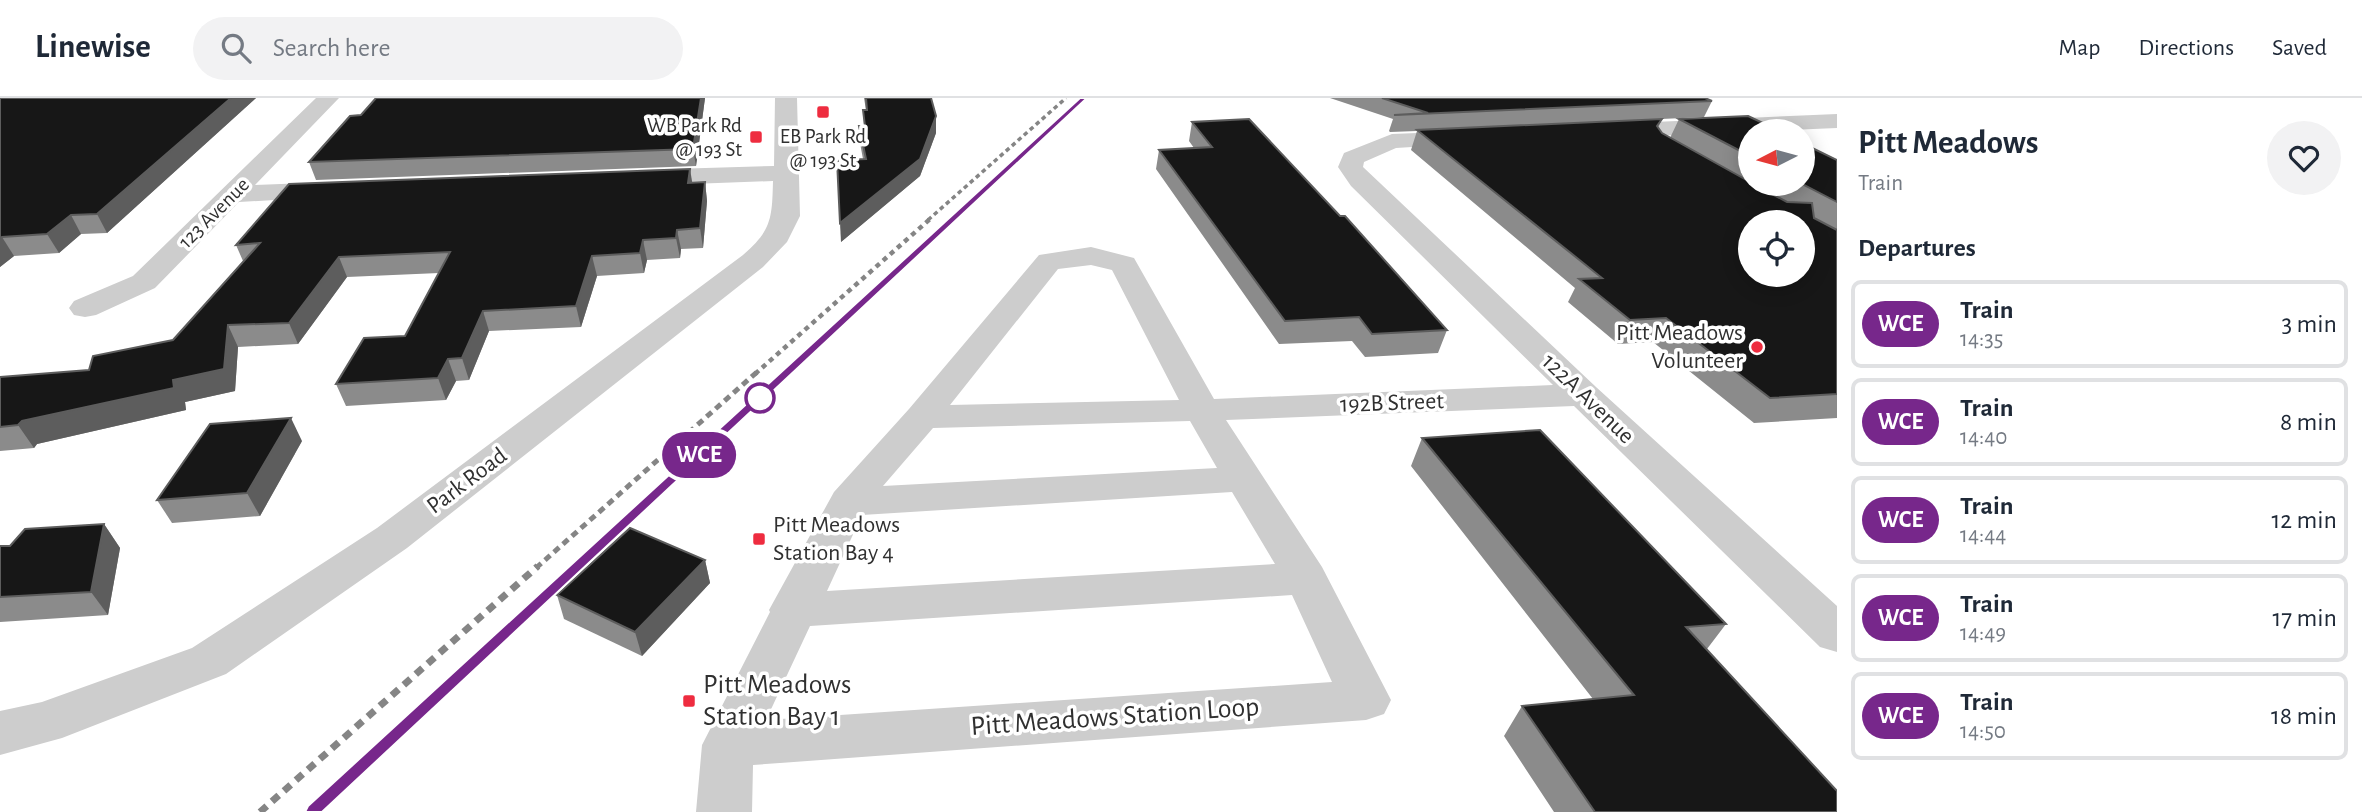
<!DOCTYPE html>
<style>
:root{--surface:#fff;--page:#f2f2f3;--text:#1f2937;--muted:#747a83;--line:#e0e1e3}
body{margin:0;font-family:"Alegreya Sans",sans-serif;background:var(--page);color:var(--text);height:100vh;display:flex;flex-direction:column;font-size:26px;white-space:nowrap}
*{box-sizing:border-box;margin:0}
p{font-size:23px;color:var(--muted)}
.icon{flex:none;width:38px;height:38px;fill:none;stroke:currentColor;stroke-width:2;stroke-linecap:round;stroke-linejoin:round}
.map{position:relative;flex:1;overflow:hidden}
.details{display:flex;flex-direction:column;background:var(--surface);width:525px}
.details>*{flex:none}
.badge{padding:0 14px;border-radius:23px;font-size:24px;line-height:46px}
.needle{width:46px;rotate:264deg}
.controls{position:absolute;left:1738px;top:21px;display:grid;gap:14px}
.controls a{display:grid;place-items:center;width:77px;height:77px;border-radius:50%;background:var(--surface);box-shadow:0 4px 18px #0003;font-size:35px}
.map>.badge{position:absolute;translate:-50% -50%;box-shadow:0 0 0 4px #fff}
h2{padding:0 21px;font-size:26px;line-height:63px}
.round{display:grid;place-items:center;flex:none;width:74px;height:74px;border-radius:37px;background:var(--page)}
.head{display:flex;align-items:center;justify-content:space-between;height:119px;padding:0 21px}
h1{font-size:33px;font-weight:700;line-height:52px}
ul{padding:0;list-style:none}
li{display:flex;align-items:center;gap:21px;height:88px;margin:0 14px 10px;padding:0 7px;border:4px solid var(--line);border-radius:10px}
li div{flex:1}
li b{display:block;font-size:26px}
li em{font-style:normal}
li .badge{min-width:77px;font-weight:700;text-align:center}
header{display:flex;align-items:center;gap:42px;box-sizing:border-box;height:98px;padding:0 35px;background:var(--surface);border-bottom:2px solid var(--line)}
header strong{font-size:33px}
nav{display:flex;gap:38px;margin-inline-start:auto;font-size:24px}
.search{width:490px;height:63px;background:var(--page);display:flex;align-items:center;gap:18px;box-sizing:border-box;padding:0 24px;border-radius:38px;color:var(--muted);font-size:26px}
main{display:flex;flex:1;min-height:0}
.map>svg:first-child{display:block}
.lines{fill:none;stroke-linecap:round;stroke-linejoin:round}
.minor{fill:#cdcdcd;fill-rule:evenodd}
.rail-far3{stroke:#858585;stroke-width:3.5;stroke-dasharray:4.5 3.5;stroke-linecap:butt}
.rail-far2{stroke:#858585;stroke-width:4.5;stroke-dasharray:5 4.5;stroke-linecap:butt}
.rail-far1{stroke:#858585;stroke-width:5;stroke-dasharray:7 5;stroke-linecap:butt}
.rail{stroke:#858585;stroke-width:7;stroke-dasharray:9 7;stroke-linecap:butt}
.wall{fill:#8b8b8b}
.shaded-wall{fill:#5d5d5d}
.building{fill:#171717;stroke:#5d5d5d;stroke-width:2;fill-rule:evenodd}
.line{fill:#77278b;stroke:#fff;stroke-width:2}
.poi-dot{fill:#ee2c3f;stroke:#fff;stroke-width:2.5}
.stop-dot{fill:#fff;stroke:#77278b;stroke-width:3.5}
.labels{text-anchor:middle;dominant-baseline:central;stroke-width:7;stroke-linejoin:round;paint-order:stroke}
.far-poi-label{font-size:21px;fill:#303030;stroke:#fff;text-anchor:end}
.far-street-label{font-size:21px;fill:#303030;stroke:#fff}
.poi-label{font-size:24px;fill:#303030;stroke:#fff;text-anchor:end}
.street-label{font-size:24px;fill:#303030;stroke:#fff}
.near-poi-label{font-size:28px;fill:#303030;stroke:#fff;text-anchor:start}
.near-street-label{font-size:28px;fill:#303030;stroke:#fff}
</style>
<header>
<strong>Linewise</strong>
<div class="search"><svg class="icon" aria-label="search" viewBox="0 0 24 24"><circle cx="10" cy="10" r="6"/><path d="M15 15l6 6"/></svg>Search here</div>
<nav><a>Map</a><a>Directions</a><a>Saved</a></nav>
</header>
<main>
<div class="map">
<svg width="1837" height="714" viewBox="0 0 1837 714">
<rect width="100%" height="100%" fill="#fff"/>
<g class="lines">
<g class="minor">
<polygon points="316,0 339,0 255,87 333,84 342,86 346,92 342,98 239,104 155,190 96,217 85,219 74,217 69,210 74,203 133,178"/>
<path d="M775,0H797L800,118L787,144L763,169L407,450L226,576L62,640L0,657V613L42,604L192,550L377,430L743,157C772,132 772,120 773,83L638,88L629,85L625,80L629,75L638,72L774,68Z"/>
<polygon points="1837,16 1837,30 1608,40 1600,38 1596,33 1600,28 1608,26"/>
<path d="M1468,33L1476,35L1480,40L1476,45L1396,50L1364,64L1363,69L1596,289L1837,508V554L1820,549L1574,308L1226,322L1322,469L1391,602L1384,616L1366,622L753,667L752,714H696L702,647L770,514L769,512L834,394L909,311L1039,157L1091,149L1134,160L1214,301L1553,287L1351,88L1338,69L1344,55L1392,36ZM1091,167L1112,172L1179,302L950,307L1058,171ZM1190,323L1217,370L883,388L933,330ZM1232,394L1275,466L827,493L862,417ZM1292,497L1332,584L766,622L810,528Z"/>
</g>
<g class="rail-far3">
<polyline points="928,122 1066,0"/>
<polyline points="951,122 1083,0"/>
</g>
<g class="rail-far2">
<polyline points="755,276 930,121"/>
<polyline points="786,276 953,121"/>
</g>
<g class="rail-far1">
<polyline points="536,470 757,274"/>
<polyline points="578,470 788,274"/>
</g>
<g class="rail">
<polyline points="260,714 538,468"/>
<polyline points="315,714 580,468"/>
</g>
</g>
<g class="wall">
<polygon points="0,0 256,0 107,135 81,136 59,155 14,158 0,169"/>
<polygon points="376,0 705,0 696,68 316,82 309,64 361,17"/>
<polygon points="864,0 931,0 936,35 920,78 841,144 863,61 860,45 859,28 864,28 863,12 866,12"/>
<polygon points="1330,0 1705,0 1712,3 1704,19 1640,22 1662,21 1658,30 1662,35 1670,40 1679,21 1750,33 1750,86 1802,86 1837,62 1837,320 1754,325 1653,244 1618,246 1568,204 1575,190 1411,52 1417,33 1390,34 1389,33 1393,21"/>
<polygon points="1192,24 1447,232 1438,255 1365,259 1352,243 1279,246 1156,71 1159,52 1194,50 1189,43"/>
<polygon points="705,84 707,103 703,150 681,151 680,160 647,162 644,175 597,178 581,229 489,233 469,282 456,283 446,302 346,308 336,286 405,238 439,175 347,179 298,246 238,249 235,293 185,304 186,312 37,346 34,350 0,353 0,279 89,272 173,242 243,163 236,147 693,85"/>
<polygon points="1422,340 1726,526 1707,551 1837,714 1554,714 1504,638 1522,608 1593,601 1411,368"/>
<polygon points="302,343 260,418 172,425 157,402"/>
<polygon points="104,426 120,450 108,517 0,524 0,448 10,448"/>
<polygon points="705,462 710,485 642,558 564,521 557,497"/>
</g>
<g class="shaded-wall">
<polygon points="231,0 256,0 107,135 97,116"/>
<polygon points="701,0 705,0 696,68 693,51"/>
<polygon points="936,18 936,35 920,78 841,144 840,125"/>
<polygon points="690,71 693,89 688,85"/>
<polygon points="705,84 707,103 703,150 700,130"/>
<polygon points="71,117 81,136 59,155 47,136"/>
<polygon points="677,132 681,151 680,160 676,140"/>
<polygon points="2,139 14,158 0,169 0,140"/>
<polygon points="643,142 647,162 644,175 640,155"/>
<polygon points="592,158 597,178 581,229 576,208"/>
<polygon points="339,159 347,179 298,246 289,225"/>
<polygon points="483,213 489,233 469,282 462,260"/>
<polygon points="228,227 238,249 235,293 185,304 186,312 37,346 34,350 18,327 22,323 173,282"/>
<polygon points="448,261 456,283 446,302 438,280"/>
<polygon points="291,320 302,343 260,418 247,395"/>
<polygon points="104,426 120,450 108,517 91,494"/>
<polygon points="705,462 710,485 642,558 635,534"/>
</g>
<g class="building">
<polygon points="0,0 231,0 97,116 71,117 47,136 2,139 0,140"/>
<polygon points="376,0 701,0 693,51 309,64 350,18 361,17"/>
<polygon points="866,0 931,0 936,18 920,61 840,125 837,62 866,61 859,28 865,28 863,12 867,12"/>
<polygon points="1382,0 1705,0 1712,3 1395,17 1394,17 1428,15"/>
<polygon points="1748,18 1780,33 1750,33 1750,58 1679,21"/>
<polygon points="1249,21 1340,118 1345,118 1447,232 1372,236 1359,219 1285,223 1159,52 1212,49 1192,24"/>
<path d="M1662,21L1657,28L1662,35L1750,84V86H1753L1787,104L1812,105L1814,120L1837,132V296L1770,300L1666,220L1630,222L1579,181L1602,180L1417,32ZM1750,124H1802V177H1750Z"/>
<polygon points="1802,45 1837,62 1837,104 1802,86"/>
<polygon points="690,71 688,85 705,84 700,130 677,132 676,140 643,142 640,155 592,158 576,208 483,213 462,260 448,261 438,280 336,286 364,240 405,238 450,154 339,159 289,225 228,227 224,271 173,282 174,290 22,323 18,327 0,329 0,279 89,272 93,258 173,242 260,145 236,147 289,86"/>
<polygon points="291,320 247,395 157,402 210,326"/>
<polygon points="1540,332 1726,526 1686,529 1837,693 1837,714 1595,714 1522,608 1634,597 1422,340"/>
<polygon points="104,426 91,494 0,499 0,448 10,448 25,431"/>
<polygon points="630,430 705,462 635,534 557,497"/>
</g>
<polygon class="line" points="1080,0 1087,0 322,714 305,714 308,708"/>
<g class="poi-dot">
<rect x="816" y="7" width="14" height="14" rx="3.5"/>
<rect x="749" y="32" width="14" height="14" rx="3.5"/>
<circle cx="1757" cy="249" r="7"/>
<rect x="752" y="434" width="14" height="14" rx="3.5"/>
<rect x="682" y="596" width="14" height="14" rx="3.5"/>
</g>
<circle class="stop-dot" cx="760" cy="300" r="14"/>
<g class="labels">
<g class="far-poi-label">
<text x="742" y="27">WB Park Rd<tspan x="742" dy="24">@ 193 St</tspan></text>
<text x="823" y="38" text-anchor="middle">EB Park Rd<tspan x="823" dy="24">@ 193 St</tspan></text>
</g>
<g class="far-street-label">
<text transform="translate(214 115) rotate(-45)">123 Avenue</text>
</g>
<g class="poi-label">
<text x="1743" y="235">Pitt Meadows<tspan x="1743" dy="28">Volunteer</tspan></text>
<text x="773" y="427" text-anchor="start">Pitt Meadows<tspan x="773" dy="28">Station Bay 4</tspan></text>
</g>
<g class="street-label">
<text transform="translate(1588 301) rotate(44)">122A Avenue</text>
<text transform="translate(1392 305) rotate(-2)">192B Street</text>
<text transform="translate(467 383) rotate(-37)">Park Road</text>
</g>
<g class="near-poi-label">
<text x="703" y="587">Pitt Meadows<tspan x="703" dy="32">Station Bay 1</tspan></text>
</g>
<g class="near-street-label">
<text transform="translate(1115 619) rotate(-4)">Pitt Meadows Station Loop</text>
</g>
</g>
</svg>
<div class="controls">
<a><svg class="needle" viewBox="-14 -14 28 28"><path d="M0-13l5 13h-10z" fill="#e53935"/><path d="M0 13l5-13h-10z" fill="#747a83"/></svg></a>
<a><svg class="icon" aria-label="locate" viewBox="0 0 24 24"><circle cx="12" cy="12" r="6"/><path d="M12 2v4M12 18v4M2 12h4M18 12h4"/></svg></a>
</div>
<b class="badge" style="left:699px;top:357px;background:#77278b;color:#fff">WCE</b>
</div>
<section class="details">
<div class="head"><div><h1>Pitt Meadows</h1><p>Train</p></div><a class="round"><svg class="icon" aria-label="heart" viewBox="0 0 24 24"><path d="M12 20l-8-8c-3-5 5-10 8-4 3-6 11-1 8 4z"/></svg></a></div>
<h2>Departures</h2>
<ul>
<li><span class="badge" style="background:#77278b;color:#fff">WCE</span><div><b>Train</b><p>14:35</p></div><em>3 min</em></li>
<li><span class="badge" style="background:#77278b;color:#fff">WCE</span><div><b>Train</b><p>14:40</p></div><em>8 min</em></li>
<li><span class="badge" style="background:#77278b;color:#fff">WCE</span><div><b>Train</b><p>14:44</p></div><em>12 min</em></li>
<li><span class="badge" style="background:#77278b;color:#fff">WCE</span><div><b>Train</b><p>14:49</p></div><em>17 min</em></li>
<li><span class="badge" style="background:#77278b;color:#fff">WCE</span><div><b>Train</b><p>14:50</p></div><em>18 min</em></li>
</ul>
</section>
</main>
